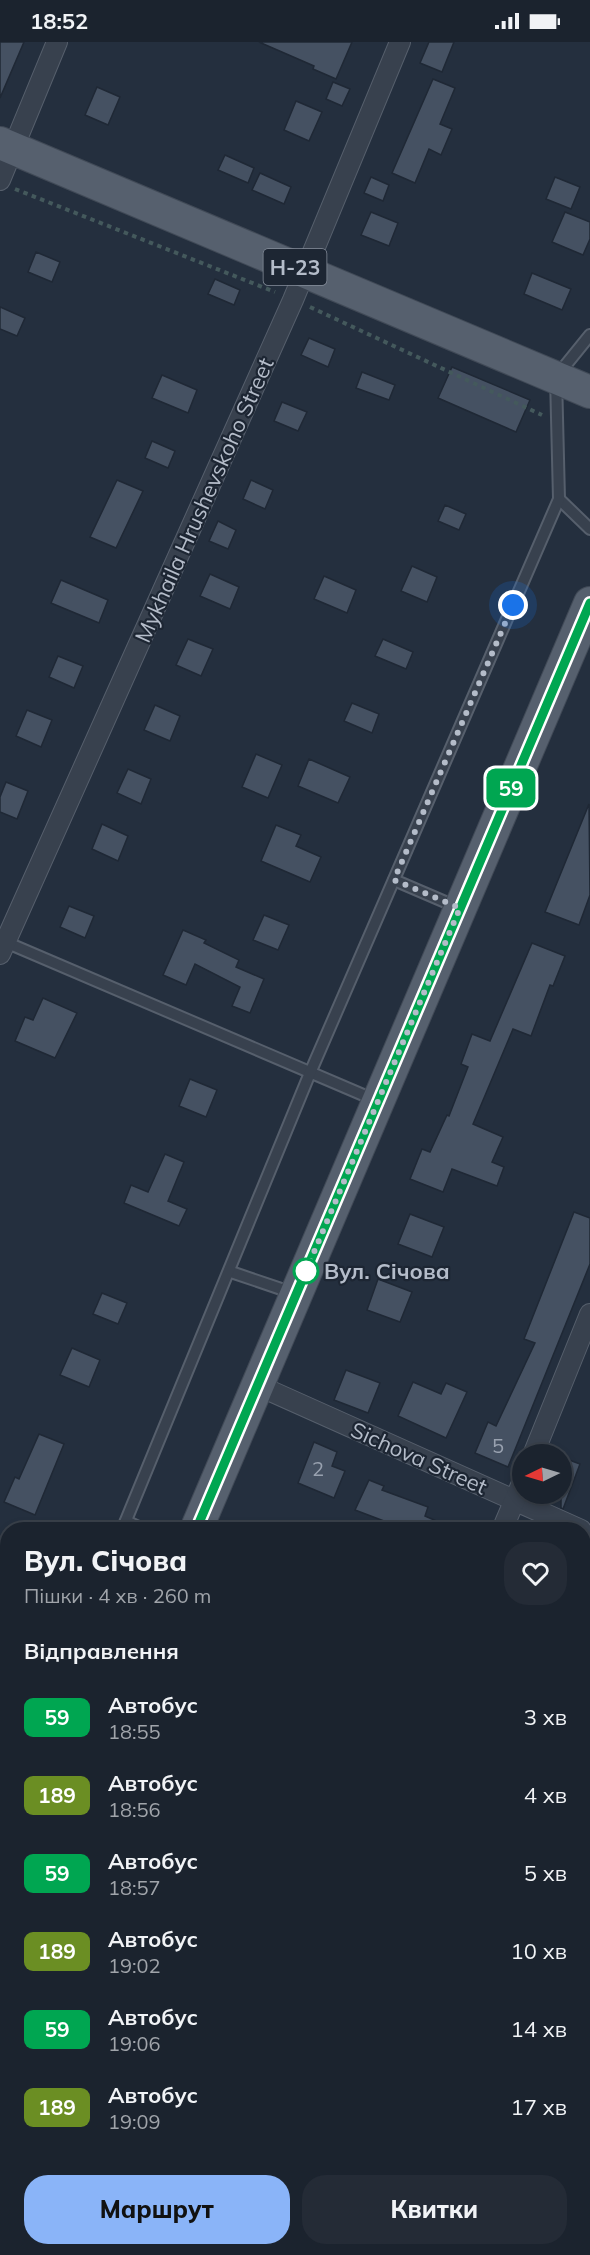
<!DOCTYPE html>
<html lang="uk">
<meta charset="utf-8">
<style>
:root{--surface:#1b232e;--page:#242b36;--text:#f1f3f6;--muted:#a0a4aa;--line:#39404a;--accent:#8ab4f8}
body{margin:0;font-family:Mulish,sans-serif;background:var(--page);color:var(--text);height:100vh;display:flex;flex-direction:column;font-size:22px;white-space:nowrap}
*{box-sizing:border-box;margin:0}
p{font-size:20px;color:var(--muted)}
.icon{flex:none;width:33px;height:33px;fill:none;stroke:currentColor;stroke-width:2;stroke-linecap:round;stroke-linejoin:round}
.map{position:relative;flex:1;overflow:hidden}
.panel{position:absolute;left:0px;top:1480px;width:591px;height:734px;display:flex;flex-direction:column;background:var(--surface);border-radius:24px 24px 0 0;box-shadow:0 3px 9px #0003,0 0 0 2px var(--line)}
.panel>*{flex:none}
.badge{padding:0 12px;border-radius:9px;font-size:21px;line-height:39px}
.needle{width:39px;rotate:265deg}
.buttons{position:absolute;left:512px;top:1402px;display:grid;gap:12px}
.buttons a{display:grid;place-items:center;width:60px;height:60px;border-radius:50%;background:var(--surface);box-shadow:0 3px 9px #0003,0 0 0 2px var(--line);font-size:30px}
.you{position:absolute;width:30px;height:30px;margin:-15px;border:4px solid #fff;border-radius:50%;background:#1a73e8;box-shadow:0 0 0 9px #1a73e833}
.map>.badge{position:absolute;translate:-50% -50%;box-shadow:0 0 0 3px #fff}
h2{padding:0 24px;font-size:22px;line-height:54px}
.round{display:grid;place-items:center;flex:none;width:63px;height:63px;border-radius:24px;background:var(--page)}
.overview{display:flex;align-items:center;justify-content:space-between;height:102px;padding:0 24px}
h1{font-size:28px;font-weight:800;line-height:45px}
.action{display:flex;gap:12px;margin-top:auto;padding:12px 24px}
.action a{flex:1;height:69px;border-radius:24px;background:var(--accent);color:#111;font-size:24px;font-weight:800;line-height:69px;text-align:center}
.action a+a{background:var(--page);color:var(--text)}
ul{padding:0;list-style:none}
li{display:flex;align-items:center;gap:18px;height:78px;padding:0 24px}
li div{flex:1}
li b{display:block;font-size:22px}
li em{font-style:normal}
li .badge{min-width:66px;font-weight:700;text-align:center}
.status{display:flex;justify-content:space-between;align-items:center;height:42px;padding:0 30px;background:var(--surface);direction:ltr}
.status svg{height:16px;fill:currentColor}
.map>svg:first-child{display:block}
.building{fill:#455162;stroke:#1f2835;stroke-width:1.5}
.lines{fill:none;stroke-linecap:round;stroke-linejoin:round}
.service-casing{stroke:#565f6c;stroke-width:14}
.minor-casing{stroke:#565f6c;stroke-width:22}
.primary-casing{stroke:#414a57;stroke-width:34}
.path{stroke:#44595c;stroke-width:4;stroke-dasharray:4.5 4.5;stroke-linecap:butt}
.service{stroke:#38414e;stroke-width:10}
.minor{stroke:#38414e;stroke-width:20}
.primary{stroke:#56606e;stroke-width:32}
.line-casing{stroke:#fff;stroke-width:14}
.line{stroke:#00a651;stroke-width:9}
.walk{stroke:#b4bcc9;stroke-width:6;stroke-dasharray:0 10.8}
.stop-dot{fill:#fff;stroke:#00a651;stroke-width:3}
.labels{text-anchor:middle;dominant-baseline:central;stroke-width:4.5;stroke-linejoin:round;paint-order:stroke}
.number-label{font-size:20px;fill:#98a1af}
.shield{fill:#1d2633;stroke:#878f9c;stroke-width:1.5}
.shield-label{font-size:21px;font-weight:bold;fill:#b4bcc9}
.street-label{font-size:22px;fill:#b4bcc9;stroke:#1d2633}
.stop-label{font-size:22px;font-weight:bold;fill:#b4bcc9;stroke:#1d2633;text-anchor:start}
</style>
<div class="status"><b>18:52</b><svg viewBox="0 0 49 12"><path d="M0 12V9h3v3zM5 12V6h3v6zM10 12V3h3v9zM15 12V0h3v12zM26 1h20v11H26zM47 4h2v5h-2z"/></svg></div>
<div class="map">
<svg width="590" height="2213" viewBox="0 0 590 2213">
<rect width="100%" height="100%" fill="#242f3e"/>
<g class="building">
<polygon points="0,0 24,0 0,56"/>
<polygon points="259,0 352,0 336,37 313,27 314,24"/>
<polygon points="429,0 454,0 442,30 420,21"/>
<polygon points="433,37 455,46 440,82 452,87 441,113 429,107 415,141 392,131"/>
<polygon points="333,40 350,47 342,64 326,57"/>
<polygon points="97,45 120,55 108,83 85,73"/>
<polygon points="296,59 322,70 309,99 284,88"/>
<polygon points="225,113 254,126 248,141 218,128"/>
<polygon points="260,131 291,145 284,162 252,148"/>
<polygon points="371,135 389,143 383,159 364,151"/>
<polygon points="555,135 580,145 571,167 546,157"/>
<polygon points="371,170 398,181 389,204 361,193"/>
<polygon points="565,170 590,180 590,197 583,213 552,200"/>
<polygon points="36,210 60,220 52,240 28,230"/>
<polygon points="532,231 571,247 562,268 524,252"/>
<polygon points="215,237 240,248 234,263 208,252"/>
<polygon points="0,265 25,276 17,294 0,287"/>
<polygon points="309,296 335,307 328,325 301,313"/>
<polygon points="452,325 530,358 516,390 438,356"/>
<polygon points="362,330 395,343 389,358 356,346"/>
<polygon points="162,333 197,348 188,371 152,356"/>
<polygon points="282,360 307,370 298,389 274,379"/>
<polygon points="152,399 175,409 168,426 145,416"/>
<polygon points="117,438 143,449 116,506 90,495"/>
<polygon points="251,438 273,448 265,467 243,457"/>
<polygon points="445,463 466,472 459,488 438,479"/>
<polygon points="218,479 236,488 228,507 209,499"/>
<polygon points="412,524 437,535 427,560 401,549"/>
<polygon points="210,532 239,545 230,567 200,554"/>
<polygon points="324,534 356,548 347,571 314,557"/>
<polygon points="61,538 108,558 99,581 51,561"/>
<polygon points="188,597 213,607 201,634 176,623"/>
<polygon points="383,597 413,610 406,627 375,614"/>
<polygon points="58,614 83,624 74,646 49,635"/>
<polygon points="352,661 379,672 372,691 344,679"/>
<polygon points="155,663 180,674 170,699 144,688"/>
<polygon points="27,668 52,678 41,705 16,694"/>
<polygon points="256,712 282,723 268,756 242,745"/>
<polygon points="309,717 350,735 338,761 298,744"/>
<polygon points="128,727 151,737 141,762 117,751"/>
<polygon points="6,740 28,749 17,777 0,770 0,755"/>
<polygon points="589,762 590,853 579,883 545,870"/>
<polygon points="102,782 128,794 118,819 92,807"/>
<polygon points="276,783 301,793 296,804 321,815 310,840 261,819"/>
<polygon points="69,864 94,874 85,896 60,885"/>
<polygon points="264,873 289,883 278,908 253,898"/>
<polygon points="183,888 206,898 204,901 239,918 236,925 264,937 250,971 232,964 240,945 195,922 186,943 163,933"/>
<polygon points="532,901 565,914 553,944 550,943 531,994 513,987 473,1082 503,1095 492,1120 504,1125 497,1144 452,1127 443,1150 410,1137 422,1107 430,1110 447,1073 449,1074 468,1025 461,1022 472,992 490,999"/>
<polygon points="43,956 77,971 55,1016 15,999 25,975 33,978"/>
<polygon points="190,1037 217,1048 206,1075 179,1064"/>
<polygon points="165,1112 184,1120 168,1159 187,1167 179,1184 124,1161 131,1143 148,1150"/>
<polygon points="574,1170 590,1176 590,1222 508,1425 475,1411 488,1380 496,1384 535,1301 524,1297"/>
<polygon points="410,1172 444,1185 432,1215 398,1202"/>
<polygon points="378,1237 412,1250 400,1280 367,1268"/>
<polygon points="102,1251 127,1261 118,1282 93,1272"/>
<polygon points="72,1306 100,1318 89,1345 60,1333"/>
<polygon points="346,1328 380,1341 368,1371 334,1358"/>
<polygon points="413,1340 441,1352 446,1341 467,1350 446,1396 398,1374"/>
<polygon points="39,1392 64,1402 35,1473 4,1460 15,1435 19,1437"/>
<polygon points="314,1400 337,1410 332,1424 345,1429 334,1456 298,1441"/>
<polygon points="561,1415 580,1422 563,1467 561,1466"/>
<polygon points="369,1438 384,1444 382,1448 428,1465 425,1474 457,1488 397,1488 383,1483 384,1479 355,1468"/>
</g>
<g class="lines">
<defs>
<g id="service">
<polyline points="559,457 590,487"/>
<polyline points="394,838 457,865"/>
<polyline points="3,899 375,1058"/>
<polyline points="231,1230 293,1251"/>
<polyline points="126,1479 145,1488"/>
<polyline points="122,1488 310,1031 559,457 556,335 590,293"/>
<polyline points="0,1771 8,1754"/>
</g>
<g id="minor">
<polyline points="0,138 57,0"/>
<polyline points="0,912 293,258 400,0"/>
<polyline points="257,1343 581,1488"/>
<polyline points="533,1413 590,1272"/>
<polyline points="502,1488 522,1441"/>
<polyline points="0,1783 8,1786"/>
<polyline points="584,1919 590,1905"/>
<polyline points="0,2148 8,2151"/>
<polyline points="166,2206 185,2213"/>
</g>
<g id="primary">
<polyline points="0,101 590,350"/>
<polyline points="196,1488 590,561"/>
<polyline points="0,1951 8,1933"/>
</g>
</defs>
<use href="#service" class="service-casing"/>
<use href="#minor" class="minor-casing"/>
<use href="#primary" class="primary-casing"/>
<g class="path">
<polyline points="15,147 275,250"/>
<polyline points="310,265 542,373"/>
</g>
<use href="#service" class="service"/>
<use href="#minor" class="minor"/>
<use href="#primary" class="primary"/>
</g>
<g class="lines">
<defs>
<polyline id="line" points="196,1488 590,561"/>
</defs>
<use href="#line" class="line-casing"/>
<use href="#line" class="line"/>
<polyline class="walk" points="306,1229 460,866 394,838 513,563"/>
</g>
<circle class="stop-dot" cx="306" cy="1229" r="12"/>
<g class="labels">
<g class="number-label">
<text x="498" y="1403">5</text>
<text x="318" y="1426">2</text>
</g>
<rect class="shield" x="263.5" y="207" width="63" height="36" rx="4.5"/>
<g class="shield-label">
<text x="295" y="225">Н-23</text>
</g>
<g class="street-label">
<text transform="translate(204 458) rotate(-66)">Mykhaila Hrushevskoho Street</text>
<text transform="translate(419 1416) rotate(24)">Sichova Street</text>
</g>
<g class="stop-label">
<text x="324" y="1229">Вул. Січова</text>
</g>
</g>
</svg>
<div class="buttons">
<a><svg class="needle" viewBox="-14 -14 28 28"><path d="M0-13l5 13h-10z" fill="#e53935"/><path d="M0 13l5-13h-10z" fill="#a0a4aa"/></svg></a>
</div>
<div class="you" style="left:513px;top:563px"></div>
<b class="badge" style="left:511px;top:746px;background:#00a651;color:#fff">59</b>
<section class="panel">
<div class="overview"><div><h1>Вул. Січова</h1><p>Пішки · 4 хв · 260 m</p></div><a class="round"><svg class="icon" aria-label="heart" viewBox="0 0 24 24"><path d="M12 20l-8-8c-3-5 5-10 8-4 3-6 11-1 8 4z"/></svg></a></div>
<h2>Відправлення</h2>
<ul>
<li><span class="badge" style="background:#00a651;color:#fff">59</span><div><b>Автобус</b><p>18:55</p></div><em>3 хв</em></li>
<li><span class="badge" style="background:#6b8e23;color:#fff">189</span><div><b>Автобус</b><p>18:56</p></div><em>4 хв</em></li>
<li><span class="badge" style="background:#00a651;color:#fff">59</span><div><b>Автобус</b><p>18:57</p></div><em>5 хв</em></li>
<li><span class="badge" style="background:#6b8e23;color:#fff">189</span><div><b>Автобус</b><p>19:02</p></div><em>10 хв</em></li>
<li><span class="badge" style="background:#00a651;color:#fff">59</span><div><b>Автобус</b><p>19:06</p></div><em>14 хв</em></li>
<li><span class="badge" style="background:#6b8e23;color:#fff">189</span><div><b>Автобус</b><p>19:09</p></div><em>17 хв</em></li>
</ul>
<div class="action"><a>Маршрут</a><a>Квитки</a></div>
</section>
</div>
